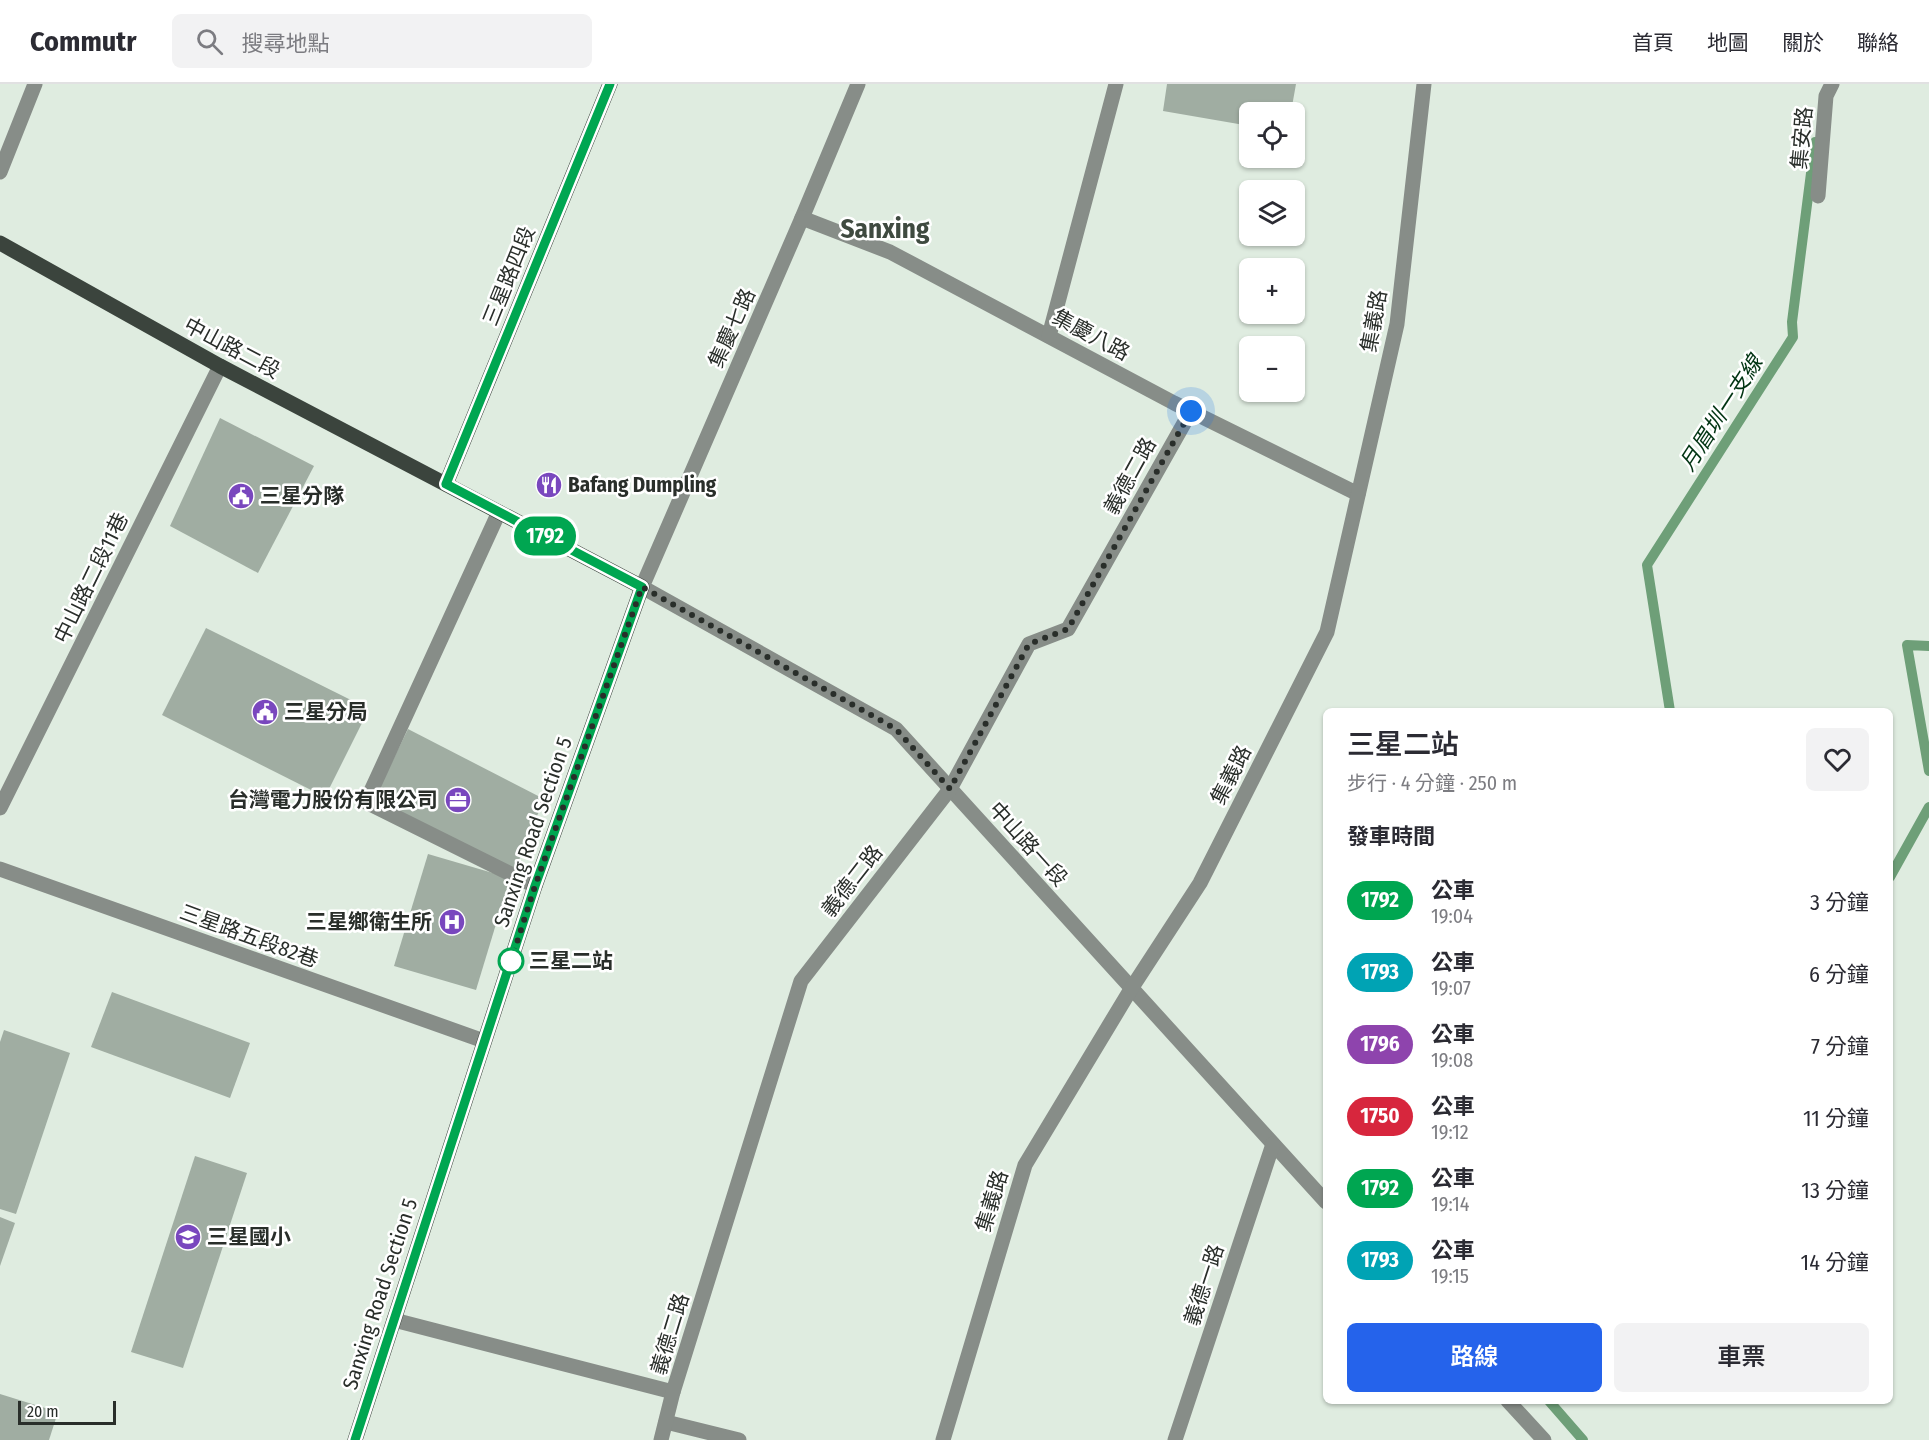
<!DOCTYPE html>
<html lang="zh-TW">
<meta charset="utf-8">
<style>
:root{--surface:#fff;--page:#f2f2f3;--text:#2b2b33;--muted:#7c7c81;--line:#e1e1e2;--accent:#2563eb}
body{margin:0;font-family:"Fira Sans Condensed","Noto Sans TC",sans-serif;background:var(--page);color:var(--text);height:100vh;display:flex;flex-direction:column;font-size:22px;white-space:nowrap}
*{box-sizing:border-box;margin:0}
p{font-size:20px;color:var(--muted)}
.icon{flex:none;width:33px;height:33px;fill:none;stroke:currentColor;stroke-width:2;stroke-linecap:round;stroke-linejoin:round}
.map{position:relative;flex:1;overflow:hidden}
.panel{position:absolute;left:1323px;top:624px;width:570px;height:696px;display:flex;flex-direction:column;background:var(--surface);border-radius:9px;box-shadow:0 2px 4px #0004}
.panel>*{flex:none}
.badge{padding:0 12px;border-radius:20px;font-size:21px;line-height:39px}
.tools{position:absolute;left:1239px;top:18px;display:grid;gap:12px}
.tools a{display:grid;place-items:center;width:66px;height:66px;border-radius:9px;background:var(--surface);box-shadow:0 2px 4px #0004;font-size:30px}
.scale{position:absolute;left:18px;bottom:15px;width:98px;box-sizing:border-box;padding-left:6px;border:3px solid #292e2a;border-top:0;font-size:16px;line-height:21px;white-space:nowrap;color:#292e2a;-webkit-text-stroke:4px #fff;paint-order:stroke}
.you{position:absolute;width:30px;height:30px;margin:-15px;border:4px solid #fff;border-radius:50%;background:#1a73e8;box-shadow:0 0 0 9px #1a73e833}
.map>.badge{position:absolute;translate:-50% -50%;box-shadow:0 0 0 3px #fff}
h2{padding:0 24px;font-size:22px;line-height:54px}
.round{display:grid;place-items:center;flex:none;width:63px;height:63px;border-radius:9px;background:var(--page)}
.head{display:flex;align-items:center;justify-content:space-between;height:102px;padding:0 24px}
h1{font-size:28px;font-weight:600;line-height:45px}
.action{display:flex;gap:12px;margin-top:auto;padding:12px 24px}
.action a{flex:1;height:69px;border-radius:9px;background:var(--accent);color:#fff;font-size:24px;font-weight:600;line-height:69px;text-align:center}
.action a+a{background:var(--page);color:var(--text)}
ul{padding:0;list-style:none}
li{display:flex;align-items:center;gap:18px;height:72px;padding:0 24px}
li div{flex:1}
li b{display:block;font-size:22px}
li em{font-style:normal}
li .badge{min-width:66px;font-weight:700;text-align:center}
header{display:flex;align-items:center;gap:36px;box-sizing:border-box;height:84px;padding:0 30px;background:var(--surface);border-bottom:2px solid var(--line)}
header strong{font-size:28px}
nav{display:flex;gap:33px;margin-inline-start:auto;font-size:21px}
.search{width:420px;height:54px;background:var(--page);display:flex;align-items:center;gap:15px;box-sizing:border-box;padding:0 21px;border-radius:9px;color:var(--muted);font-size:22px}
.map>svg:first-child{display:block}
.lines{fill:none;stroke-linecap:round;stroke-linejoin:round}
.stream{stroke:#6e9f78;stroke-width:10}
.building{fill:#a0ada2}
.minor{stroke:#878d88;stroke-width:15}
.major{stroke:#3b443d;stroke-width:15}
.line-casing{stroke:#fff;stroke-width:14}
.line{stroke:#00a651;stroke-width:9}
.walk{stroke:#292e2a;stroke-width:6;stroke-dasharray:0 10.8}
.stop-dot{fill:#fff;stroke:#00a651;stroke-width:3}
.labels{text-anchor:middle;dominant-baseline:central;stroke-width:5;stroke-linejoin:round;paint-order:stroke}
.street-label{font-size:21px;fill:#292e2a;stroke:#fff}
.poi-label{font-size:21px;font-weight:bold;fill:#292e2a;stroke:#fff;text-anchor:start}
.stop-label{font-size:21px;font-weight:bold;fill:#292e2a;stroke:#fff;text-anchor:start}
.water-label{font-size:22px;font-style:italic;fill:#003412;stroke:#fff}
.district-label{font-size:27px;font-weight:bold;fill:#3f4a40;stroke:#fff}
</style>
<header>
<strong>Commutr</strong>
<div class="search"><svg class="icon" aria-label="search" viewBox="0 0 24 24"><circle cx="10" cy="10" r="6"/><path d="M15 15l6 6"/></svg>搜尋地點</div>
<nav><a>首頁</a><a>地圖</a><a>關於</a><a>聯絡</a></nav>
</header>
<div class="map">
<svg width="1929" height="1356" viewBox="0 0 1929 1356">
<rect width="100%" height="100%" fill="#dfece0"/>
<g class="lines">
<g class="stream">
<polyline points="1929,562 1907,561 1929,687"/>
<polyline points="1670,627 1647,481 1793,253 1792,238 1815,58"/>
<polyline points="1890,793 1929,723"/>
<polyline points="1549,1317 1583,1356"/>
</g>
</g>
<g class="building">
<polygon points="1167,0 1296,0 1291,28 1250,28 1250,42 1163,27"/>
<polygon points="220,334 314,382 258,489 170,442"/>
<polygon points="206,544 369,625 325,713 162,631"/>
<polygon points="408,645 544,715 515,786 373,717"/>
<polygon points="428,770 510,794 476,906 394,882"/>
<polygon points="112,908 250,959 230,1014 91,963"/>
<polygon points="4,946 70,969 16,1130 0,1125 0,958"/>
<polygon points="195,1072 247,1089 183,1284 131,1268"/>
<polygon points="0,1133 15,1139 0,1182"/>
<polygon points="0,1310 58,1328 49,1356 0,1356"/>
</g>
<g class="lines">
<g class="minor">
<polyline points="858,0 802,134 642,503 896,645 1326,1118"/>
<polyline points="0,88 35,0"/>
<polyline points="1818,112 1826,12 1832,0"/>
<polyline points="802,134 890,168 1174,319 1358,410"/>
<polyline points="1049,252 1116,0"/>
<polyline points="499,428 366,718 535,802"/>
<polyline points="0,724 220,282"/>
<polyline points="0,785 484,957"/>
<polyline points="394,1236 673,1308"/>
<polyline points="1508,1317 1544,1356"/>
<polyline points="666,1338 739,1356"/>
<polyline points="661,1356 673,1308 801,897 950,705 1029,560 1068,545 1191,327"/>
<polyline points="943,1356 1025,1081 1131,905 1200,799 1327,548 1397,240 1424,0"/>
<polyline points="1175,1356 1273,1060"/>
</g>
<g class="major">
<polyline points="0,159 220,282 642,503 535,802 355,1356"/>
<polyline points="446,400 610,0"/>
</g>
</g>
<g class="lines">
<defs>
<polyline id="line" points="355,1356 535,802 642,503 446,400 610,0"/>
</defs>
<use href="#line" class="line-casing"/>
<use href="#line" class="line"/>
<polyline class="walk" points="511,877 535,802 642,503 896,645 950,705 1029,560 1068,545 1191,327"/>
</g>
<defs>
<symbol id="restaurant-disc" viewBox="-11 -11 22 22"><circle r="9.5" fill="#7947be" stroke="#fff"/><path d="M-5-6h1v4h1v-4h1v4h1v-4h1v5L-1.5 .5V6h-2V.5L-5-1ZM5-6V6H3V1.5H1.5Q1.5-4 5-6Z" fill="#fff"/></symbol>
<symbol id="civic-disc" viewBox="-11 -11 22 22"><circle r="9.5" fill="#7947be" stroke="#fff"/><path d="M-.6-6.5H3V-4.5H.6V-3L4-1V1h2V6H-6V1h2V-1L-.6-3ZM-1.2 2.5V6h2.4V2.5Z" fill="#fff"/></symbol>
<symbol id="office-disc" viewBox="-11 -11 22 22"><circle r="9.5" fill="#7947be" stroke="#fff"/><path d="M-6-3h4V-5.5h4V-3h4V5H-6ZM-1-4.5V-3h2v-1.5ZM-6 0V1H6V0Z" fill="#fff"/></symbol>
<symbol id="hospital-disc" viewBox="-11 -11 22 22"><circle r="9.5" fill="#7947be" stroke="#fff"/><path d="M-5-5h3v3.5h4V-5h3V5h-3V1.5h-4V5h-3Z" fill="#fff"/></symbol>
<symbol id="school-disc" viewBox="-11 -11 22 22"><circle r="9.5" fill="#7947be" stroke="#fff"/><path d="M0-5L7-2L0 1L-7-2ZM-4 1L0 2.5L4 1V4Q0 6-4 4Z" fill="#fff"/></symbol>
</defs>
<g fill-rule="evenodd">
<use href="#restaurant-disc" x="534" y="386" width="30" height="30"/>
<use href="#civic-disc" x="226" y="397" width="30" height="30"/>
<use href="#civic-disc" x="250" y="613" width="30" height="30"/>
<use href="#office-disc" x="443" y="701" width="30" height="30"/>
<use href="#hospital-disc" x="437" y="823" width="30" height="30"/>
<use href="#school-disc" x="173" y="1138" width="30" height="30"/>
</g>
<circle class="stop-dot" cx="511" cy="877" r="12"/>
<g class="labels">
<g class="street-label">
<text transform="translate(1802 54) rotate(-85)">集安路</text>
<text transform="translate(509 192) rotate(-68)">三星路四段</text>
<text transform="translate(1374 237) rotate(-80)">集義路</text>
<text transform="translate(732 244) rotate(-66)">集慶七路</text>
<text transform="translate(1091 251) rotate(28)">集慶八路</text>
<text transform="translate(232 264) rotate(28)">中山路二段</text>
<text transform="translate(1130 392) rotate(-61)">義德二路</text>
<text transform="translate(91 494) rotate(-64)">中山路二段11巷</text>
<text transform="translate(1231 691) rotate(-63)">集義路</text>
<text transform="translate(533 748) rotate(-71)">Sanxing Road Section 5</text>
<text transform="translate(1028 760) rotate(48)">中山路一段</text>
<text transform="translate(852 797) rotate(-52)">義德二路</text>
<text transform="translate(249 852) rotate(20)">三星路五段82巷</text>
<text transform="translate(992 1117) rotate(-73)">集義路</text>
<text transform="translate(1204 1201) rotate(-72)">義德一路</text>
<text transform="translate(380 1210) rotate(-72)">Sanxing Road Section 5</text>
<text transform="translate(670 1250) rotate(-73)">義德二路</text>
</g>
<g class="poi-label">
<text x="568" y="401">Bafang Dumpling</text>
<text x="260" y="412">三星分隊</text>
<text x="284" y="628">三星分局</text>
<text x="438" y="716" text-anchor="end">台灣電力股份有限公司</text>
<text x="432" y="838" text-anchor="end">三星鄉衛生所</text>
<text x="207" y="1153">三星國小</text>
</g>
<g class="stop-label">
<text x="529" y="877">三星二站</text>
</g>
<g class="water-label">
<text transform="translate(1721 329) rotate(-57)">月眉圳一支線</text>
</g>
<g class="district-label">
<text x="885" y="145">Sanxing</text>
</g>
</g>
</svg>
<div class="tools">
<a><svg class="icon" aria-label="locate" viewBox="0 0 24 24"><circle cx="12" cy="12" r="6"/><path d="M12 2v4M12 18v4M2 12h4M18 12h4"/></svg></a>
<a><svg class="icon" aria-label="layers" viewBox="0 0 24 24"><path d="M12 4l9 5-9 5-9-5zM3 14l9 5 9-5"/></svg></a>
<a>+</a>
<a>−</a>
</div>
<div class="scale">20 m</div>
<div class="you" style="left:1191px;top:327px"></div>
<b class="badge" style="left:545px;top:452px;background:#00a651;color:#fff">1792</b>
<section class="panel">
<div class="head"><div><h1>三星二站</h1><p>步行 · 4 分鐘 · 250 m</p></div><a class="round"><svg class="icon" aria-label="heart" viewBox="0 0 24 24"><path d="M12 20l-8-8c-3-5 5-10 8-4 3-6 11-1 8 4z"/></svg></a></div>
<h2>發車時間</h2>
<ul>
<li><span class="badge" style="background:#00a651;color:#fff">1792</span><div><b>公車</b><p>19:04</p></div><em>3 分鐘</em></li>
<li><span class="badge" style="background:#00a3b4;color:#fff">1793</span><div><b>公車</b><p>19:07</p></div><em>6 分鐘</em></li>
<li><span class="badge" style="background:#8e44ad;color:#fff">1796</span><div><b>公車</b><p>19:08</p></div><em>7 分鐘</em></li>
<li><span class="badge" style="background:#d7263d;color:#fff">1750</span><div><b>公車</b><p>19:12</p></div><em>11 分鐘</em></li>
<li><span class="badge" style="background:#00a651;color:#fff">1792</span><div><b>公車</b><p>19:14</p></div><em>13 分鐘</em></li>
<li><span class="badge" style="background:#00a3b4;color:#fff">1793</span><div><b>公車</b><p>19:15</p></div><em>14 分鐘</em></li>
</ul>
<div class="action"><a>路線</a><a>車票</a></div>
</section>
</div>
